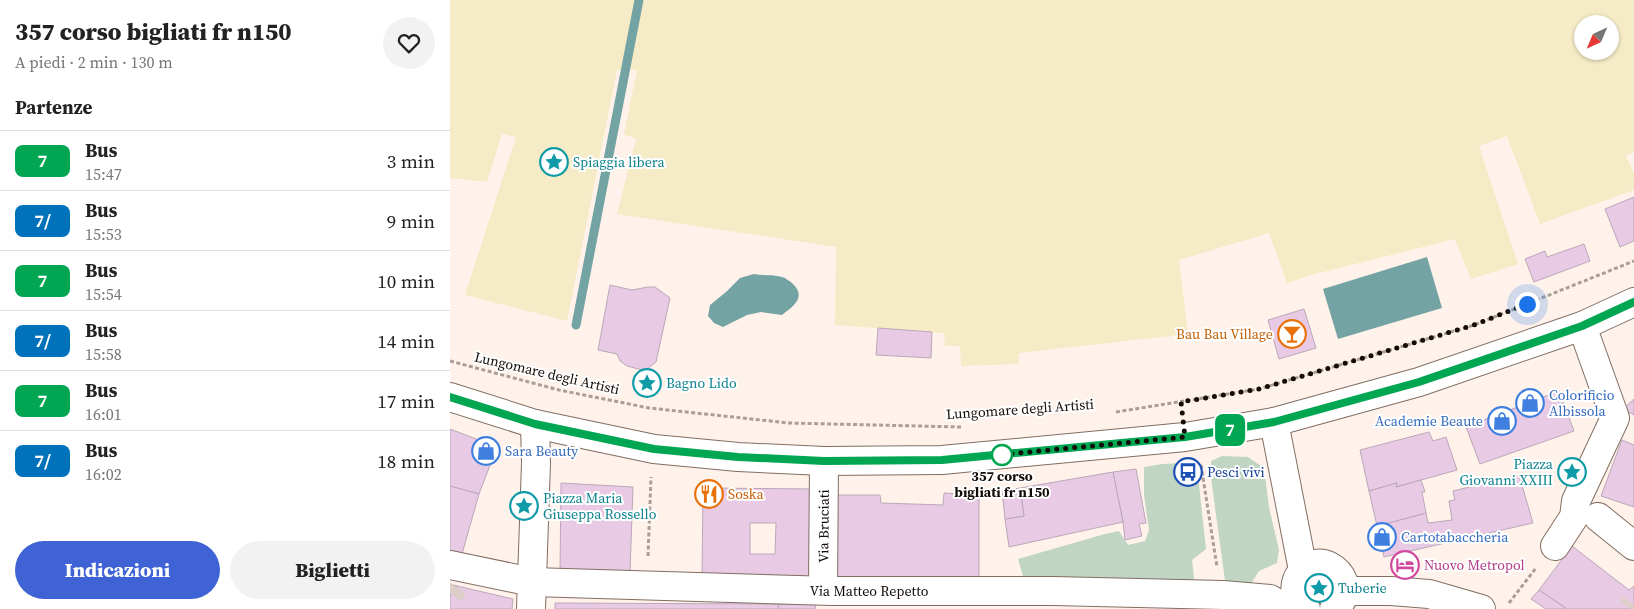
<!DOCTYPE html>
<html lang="it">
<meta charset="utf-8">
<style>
:root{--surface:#fff;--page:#f2f2f2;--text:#222;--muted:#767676;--line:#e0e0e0;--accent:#3f62d4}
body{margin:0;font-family:"Source Serif 4",serif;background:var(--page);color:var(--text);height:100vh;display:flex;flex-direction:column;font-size:19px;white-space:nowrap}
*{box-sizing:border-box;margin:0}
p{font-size:16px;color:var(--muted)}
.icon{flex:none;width:28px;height:28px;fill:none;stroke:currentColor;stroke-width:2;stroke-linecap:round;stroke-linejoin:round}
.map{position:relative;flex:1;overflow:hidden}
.panel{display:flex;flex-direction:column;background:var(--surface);width:450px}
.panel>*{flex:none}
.badge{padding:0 10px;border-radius:8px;font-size:18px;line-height:32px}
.needle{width:32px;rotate:224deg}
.fabs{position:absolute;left:1124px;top:15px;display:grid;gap:10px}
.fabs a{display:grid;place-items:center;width:45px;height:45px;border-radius:50%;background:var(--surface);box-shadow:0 1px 4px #0004;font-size:25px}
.you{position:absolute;width:25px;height:25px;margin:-12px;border:4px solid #fff;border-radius:50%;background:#1a73e8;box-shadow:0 0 0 8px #1a73e833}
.map>.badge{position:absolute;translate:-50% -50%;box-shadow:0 0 0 2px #fff}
h2{padding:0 15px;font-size:19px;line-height:45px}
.round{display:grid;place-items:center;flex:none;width:52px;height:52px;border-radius:26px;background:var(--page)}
.head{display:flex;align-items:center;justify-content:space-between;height:85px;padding:0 15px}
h1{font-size:24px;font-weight:800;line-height:38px}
.action{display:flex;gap:10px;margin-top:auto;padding:10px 15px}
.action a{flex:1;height:58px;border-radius:30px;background:var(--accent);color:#fff;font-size:20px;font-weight:800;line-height:58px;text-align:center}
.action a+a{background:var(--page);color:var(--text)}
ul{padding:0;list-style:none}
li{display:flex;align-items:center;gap:15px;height:60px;padding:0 15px;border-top:1px solid var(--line)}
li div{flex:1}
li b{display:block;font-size:19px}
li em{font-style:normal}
li .badge{min-width:55px;font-weight:700;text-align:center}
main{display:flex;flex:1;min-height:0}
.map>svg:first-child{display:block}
.green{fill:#c0d5c4}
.sand{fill:#f5ebc6;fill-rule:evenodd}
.water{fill:#74a3a4}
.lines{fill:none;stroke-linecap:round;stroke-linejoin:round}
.stream{stroke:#74a3a4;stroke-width:9}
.building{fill:#e8cae5;stroke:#baa8b8;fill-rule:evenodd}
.street-tunnel{stroke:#dbcfc8;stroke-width:28;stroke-dasharray:28 14;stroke-linecap:butt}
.street-casing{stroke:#816e62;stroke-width:30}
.secondary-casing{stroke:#816e62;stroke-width:30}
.primary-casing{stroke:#816e62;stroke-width:30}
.path{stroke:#a99e98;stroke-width:3;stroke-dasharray:4 2.5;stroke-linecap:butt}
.street{stroke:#fff;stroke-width:28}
.secondary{stroke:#fff;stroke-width:28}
.primary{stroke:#fff;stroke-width:28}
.line-casing{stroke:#fff;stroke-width:11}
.line{stroke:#00a651;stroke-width:8}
.walk{stroke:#120b07;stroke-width:5;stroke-dasharray:0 9}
.stop-dot{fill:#fff;stroke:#00a651;stroke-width:2.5}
.labels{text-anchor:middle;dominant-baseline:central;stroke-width:4;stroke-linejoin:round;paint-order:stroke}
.culture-label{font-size:14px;fill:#0d838f;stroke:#fff;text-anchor:start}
.food-label{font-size:14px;fill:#c56008;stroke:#fff;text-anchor:end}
.street-label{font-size:14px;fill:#120b07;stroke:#fff}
.shop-label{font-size:14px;fill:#366cbe;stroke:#fff;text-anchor:start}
.transit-label{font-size:14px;fill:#164399;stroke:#fff;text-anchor:start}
.stop-label{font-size:14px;font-weight:bold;fill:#120b07;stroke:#fff}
.hotel-label{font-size:14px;fill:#b23c85;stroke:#fff;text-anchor:start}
</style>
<main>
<section class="panel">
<div class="head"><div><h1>357 corso bigliati fr n150</h1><p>A piedi · 2 min · 130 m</p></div><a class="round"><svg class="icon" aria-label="heart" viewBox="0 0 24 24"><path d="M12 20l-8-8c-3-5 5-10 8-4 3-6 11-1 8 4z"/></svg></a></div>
<h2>Partenze</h2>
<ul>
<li><span class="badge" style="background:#00a651;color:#fff">7</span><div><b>Bus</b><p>15:47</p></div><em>3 min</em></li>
<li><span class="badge" style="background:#0072bc;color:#fff">7/</span><div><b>Bus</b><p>15:53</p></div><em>9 min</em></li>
<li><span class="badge" style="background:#00a651;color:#fff">7</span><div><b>Bus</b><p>15:54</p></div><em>10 min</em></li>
<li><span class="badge" style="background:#0072bc;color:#fff">7/</span><div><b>Bus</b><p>15:58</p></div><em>14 min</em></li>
<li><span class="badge" style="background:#00a651;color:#fff">7</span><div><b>Bus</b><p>16:01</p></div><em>17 min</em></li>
<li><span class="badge" style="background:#0072bc;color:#fff">7/</span><div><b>Bus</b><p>16:02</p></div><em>18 min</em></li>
</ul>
<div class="action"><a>Indicazioni</a><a>Biglietti</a></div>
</section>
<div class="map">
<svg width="1184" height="609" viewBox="0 0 1184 609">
<rect width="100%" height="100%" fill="#fff2ea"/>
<g class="green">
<polygon points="772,456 798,457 814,468 819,507 829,550 827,563 809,571 797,590 776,588 761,478 761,461"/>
<polygon points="733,463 747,466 756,549 742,560 745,586 575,583 568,559 655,534 669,531 678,545 695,541 699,530 694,495 694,467 712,464"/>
</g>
<path class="sand" d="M0,0H1184V152L1176,156L1184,173V190L1090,224L1057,136L1029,146L1068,264L1021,279L1005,239L865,274L837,283L819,233L729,260L738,334L569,353V364L511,366L510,346H495L494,333L385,325L386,247L167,214L186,139L174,134L187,70H167L117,321L15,295L66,137L52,134L37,182L0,178ZM1132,24H1160V51H1132Z"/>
<g class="water">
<polygon points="977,257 992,308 888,339 873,289"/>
<path d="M304,274C313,276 323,274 332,277C336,278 339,281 342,283C357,297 344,306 332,315L311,312L297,315L273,327L264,323L258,316L260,305L276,292L290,278Z"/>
</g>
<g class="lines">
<polyline class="stream" points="126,325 189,0"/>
</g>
<g class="building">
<polygon points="1184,197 1184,241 1170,247 1155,209"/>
<polygon points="1134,244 1140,261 1084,282 1075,259 1095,251 1097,257"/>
<polygon points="160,285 182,290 198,287 205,287 220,298 206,362 197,369 192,370 177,366 170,361 167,354 148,350"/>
<polygon points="854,309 866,348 829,359 818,320"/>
<polygon points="428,328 482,332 481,358 426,355"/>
<polygon points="1109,391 1124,431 1030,464 1016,427"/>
<polygon points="1184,399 1184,415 1173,409"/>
<polygon points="0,429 47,447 29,494 0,486"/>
<polygon points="979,432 983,441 996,437 1007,470 946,487 947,483 919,491 910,450"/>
<polygon points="1172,440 1184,445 1184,507 1151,496"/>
<polygon points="686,469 696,523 689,524 692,536 675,540 673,522 663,472"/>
<polygon points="663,472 673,522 559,547 555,519 574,516 570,488"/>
<polygon points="1069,475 1083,523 934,557 927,526 976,513 978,523 1002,520 999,501 1005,500 1003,491"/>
<polygon points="971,480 975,492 972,492 976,513 927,526 919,491 947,483 946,487"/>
<polygon points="111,483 183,487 180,573 110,572"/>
<polygon points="0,486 29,494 12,554 0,552"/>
<path d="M253,488L368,489L367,579H252ZM300,523H326L325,554H300Z"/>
<polygon points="570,488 574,516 555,519 552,491"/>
<polygon points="494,493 529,495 529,579 381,577 378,495 430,495 431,503 493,505"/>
<polygon points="1122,546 1179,590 1184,586 1184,609 1117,609 1089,590"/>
<polygon points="0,584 7,586 0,596"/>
<polygon points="7,586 63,599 62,609 0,609 0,596"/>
<polygon points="1089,590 1117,609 1096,609 1081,599"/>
<polygon points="105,603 329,604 328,609 105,609"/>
<polygon points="329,604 366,604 365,609 328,609"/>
</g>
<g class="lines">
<g class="street-tunnel">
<polyline points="0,593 5,586"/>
<polyline points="1181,609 1184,605"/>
</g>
<defs>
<g id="street">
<polyline points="1148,517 1184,546"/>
<polyline points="1105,546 1124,517 1126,501 1165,418 1132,326"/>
<path id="s1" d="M0,565L82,582L382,591H603L773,595L820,599L837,609"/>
<path id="s2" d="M373,590L374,461"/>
<polyline points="81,609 86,463 85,424"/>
</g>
<g id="secondary">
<polyline points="824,422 853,570"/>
<polyline points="895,591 941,591 979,594 1031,609"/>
<path d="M856,609C829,588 859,549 884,569C889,573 893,579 894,585C896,595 891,603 884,609"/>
</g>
<polyline id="primary" points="0,397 85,424 204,449 288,457 374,461 492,460 735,437 824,422 969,382 1132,326 1184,302"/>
</defs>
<use href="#street" class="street-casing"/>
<use href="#secondary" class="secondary-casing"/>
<use href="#primary" class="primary-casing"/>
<g class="path">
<polyline points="0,361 109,390 199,408 339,423 511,427"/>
<polyline points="666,412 809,389 1024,325 1184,261"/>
<polyline points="751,465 767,567"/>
<polyline points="198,556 201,477"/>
<polyline points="1059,603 1086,568"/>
</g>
<use href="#street" class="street"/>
<use href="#secondary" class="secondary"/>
<use href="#primary" class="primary"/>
</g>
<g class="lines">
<defs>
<polyline id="line" points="0,397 85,424 204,449 288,457 374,461 492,460 735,437 824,422 969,382 1132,326 1184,302"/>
</defs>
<use href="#line" class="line-casing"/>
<use href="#line" class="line"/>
<polyline class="walk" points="552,455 548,455 735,437 731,402 809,389 1024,325 1077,304"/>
</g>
<defs>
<symbol id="sight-ring" viewBox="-11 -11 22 22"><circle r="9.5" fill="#fff" stroke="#0f9aa8" stroke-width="1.5"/><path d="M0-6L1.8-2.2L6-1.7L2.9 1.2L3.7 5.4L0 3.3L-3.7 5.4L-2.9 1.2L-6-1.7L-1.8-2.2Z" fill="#0f9aa8"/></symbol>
<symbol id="bar-ring" viewBox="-11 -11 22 22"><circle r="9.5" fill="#fff" stroke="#e8710a" stroke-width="1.5"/><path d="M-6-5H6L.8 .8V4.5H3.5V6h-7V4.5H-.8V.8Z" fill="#e8710a"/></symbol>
<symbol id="shop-ring" viewBox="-11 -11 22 22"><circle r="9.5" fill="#fff" stroke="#3f7fe0" stroke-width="1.5"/><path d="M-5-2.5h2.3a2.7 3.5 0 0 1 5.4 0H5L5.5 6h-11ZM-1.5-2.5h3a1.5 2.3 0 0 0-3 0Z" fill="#3f7fe0"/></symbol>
<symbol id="bus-ring" viewBox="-11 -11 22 22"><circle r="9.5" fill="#fff" stroke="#1a4fb4" stroke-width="1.5"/><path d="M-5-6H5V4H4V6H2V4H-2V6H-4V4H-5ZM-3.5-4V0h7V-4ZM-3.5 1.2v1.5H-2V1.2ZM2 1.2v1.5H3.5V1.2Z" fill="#1a4fb4"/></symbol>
<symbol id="restaurant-ring" viewBox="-11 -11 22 22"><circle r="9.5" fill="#fff" stroke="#e8710a" stroke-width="1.5"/><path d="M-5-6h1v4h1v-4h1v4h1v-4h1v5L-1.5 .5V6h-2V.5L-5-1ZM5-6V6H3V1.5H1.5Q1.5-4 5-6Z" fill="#e8710a"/></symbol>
<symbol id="hotel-ring" viewBox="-11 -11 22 22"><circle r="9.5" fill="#fff" stroke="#d1479c" stroke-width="1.5"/><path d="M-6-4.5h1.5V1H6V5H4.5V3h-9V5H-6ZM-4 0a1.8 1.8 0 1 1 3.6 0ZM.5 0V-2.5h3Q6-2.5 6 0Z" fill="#d1479c"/></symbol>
</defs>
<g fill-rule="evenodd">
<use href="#sight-ring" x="88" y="146" width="32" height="32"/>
<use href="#bar-ring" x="826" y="318" width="32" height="32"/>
<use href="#sight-ring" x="181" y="367" width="32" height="32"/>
<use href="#shop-ring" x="1064" y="387" width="32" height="32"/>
<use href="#shop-ring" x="1036" y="405" width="32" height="32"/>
<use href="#shop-ring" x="20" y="435" width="32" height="32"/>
<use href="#bus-ring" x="722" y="456" width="32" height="32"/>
<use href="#sight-ring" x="1106" y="456" width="32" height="32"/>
<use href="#restaurant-ring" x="243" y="478" width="32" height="32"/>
<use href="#sight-ring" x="58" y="490" width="32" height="32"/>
<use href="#shop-ring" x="916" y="521" width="32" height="32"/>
<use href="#hotel-ring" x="939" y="549" width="32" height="32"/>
<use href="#sight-ring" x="853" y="572" width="32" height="32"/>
</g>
<circle class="stop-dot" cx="552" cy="455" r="10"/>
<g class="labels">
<g class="culture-label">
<text x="123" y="162">Spiaggia libera</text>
<text x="216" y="383">Bagno Lido</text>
<text x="1103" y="464" text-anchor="end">Piazza<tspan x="1103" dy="16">Giovanni XXIII</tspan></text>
<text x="93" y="498">Piazza Maria<tspan x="93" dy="16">Giuseppa Rossello</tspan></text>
<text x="888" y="588">Tuberie</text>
</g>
<g class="food-label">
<text x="823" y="334">Bau Bau Village</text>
<text x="278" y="494" text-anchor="start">Soska</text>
</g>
<g class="street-label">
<text transform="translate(97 373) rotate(13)">Lungomare degli Artisti</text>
<text transform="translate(570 409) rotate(-4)">Lungomare degli Artisti</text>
<text stroke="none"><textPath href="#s2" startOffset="64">Via Bruciati</textPath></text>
<text stroke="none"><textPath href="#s1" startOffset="421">Via Matteo Repetto</textPath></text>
</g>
<g class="shop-label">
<text x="1099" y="395">Colorificio<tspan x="1099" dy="16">Albissola</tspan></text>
<text x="1033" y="421" text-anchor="end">Academie Beaute</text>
<text x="55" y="451">Sara Beauty</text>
<text x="951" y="537">Cartotabaccheria</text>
</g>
<g class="transit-label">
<text x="757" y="472">Pesci vivi</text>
</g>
<g class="stop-label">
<text x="552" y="476">357 corso<tspan x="552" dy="16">bigliati fr n150</tspan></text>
</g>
<g class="hotel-label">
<text x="974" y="565">Nuovo Metropol</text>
</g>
</g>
</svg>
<div class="fabs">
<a><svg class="needle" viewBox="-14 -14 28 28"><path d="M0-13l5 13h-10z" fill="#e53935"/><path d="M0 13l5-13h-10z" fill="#767676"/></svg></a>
</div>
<div class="you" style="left:1077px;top:304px"></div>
<b class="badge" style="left:780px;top:430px;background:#00a651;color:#fff">7</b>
</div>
</main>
